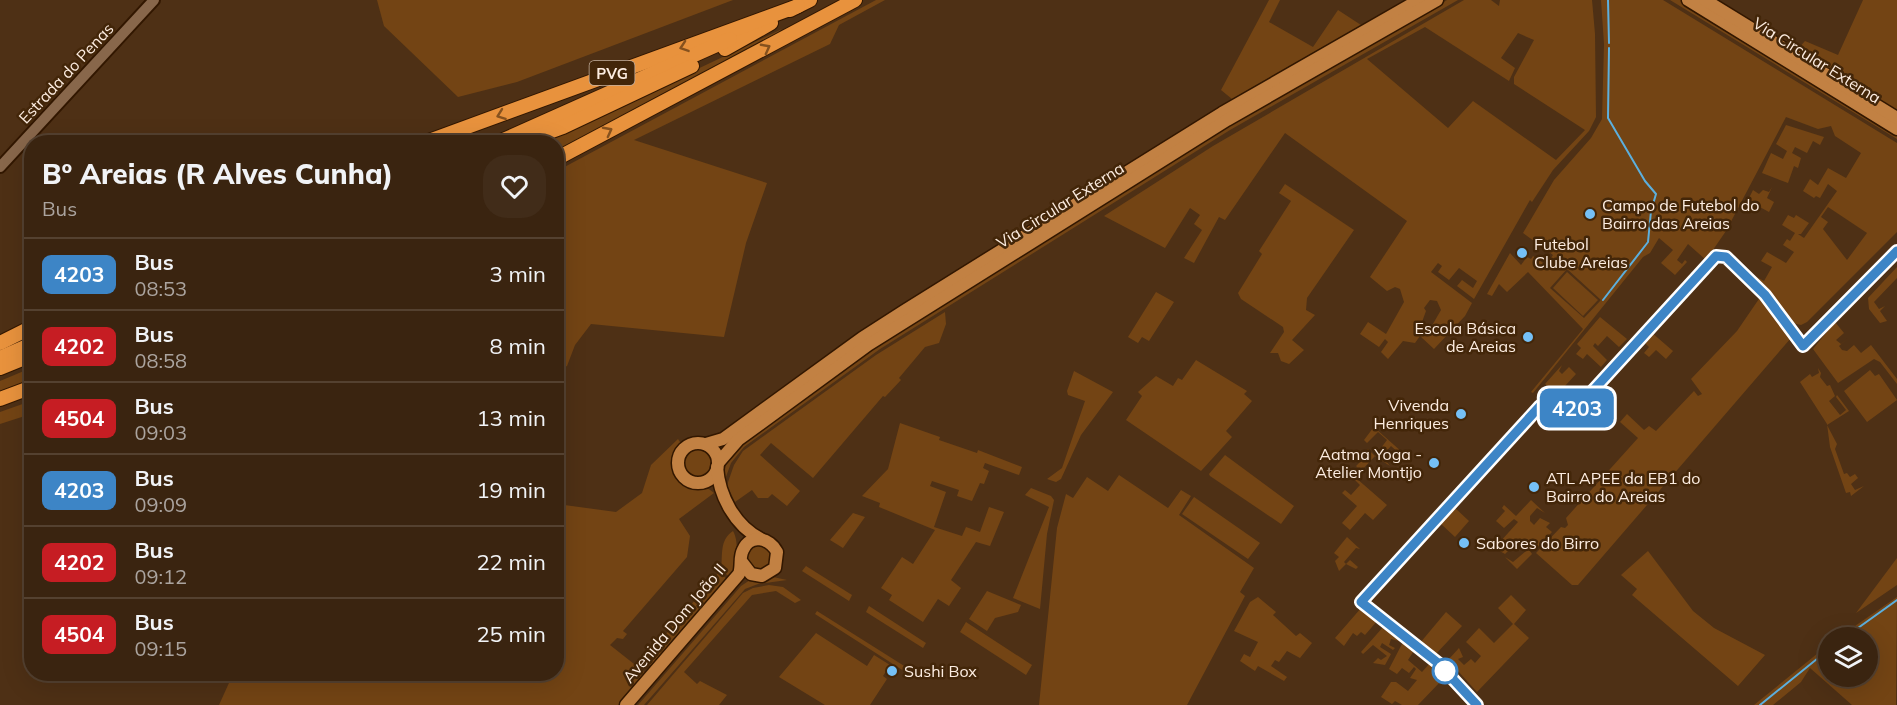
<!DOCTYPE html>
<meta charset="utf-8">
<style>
:root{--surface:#3a2410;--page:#412c19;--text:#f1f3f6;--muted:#aba49f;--line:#544130}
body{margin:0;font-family:Mulish,sans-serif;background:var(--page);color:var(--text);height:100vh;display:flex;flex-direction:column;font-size:22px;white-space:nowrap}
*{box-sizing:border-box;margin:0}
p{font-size:20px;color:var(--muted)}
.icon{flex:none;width:33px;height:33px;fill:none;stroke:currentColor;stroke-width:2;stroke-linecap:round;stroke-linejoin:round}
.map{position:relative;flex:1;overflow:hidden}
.drawer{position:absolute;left:24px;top:135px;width:540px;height:546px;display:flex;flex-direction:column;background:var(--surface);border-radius:24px;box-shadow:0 6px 24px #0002,0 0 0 2px var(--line)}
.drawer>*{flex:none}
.badge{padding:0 12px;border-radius:9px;font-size:21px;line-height:39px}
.controls{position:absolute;left:1818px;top:627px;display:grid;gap:12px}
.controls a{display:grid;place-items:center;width:60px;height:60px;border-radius:50%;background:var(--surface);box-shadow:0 6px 24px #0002,0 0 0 2px var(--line);font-size:30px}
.map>.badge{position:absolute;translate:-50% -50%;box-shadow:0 0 0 3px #fff}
.round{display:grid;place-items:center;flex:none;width:63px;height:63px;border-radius:24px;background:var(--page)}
.head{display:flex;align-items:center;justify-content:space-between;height:102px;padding:0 18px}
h1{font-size:28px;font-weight:800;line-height:45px}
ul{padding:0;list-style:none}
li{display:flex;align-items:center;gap:18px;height:72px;padding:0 18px;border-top:2px solid var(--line)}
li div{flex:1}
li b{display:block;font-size:22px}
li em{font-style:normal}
li .badge{min-width:66px;font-weight:700;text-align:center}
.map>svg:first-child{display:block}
.green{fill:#734414;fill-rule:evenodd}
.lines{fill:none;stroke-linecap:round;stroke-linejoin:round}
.stream{stroke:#5cafdd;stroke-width:2}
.secondary-casing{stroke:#321700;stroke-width:14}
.primary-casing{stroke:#321700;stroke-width:15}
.highway-casing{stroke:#321700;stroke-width:16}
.secondary{stroke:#88674b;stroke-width:10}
.primary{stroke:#c28143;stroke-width:12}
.highway{stroke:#e8923d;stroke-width:14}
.oneway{stroke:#85511e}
.line-casing{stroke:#fff;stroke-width:14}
.line{stroke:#3d85c6;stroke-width:9}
.poi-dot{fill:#75c0f6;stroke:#432609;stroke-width:2}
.stop-dot{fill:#fff;stroke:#3d85c6;stroke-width:3}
.labels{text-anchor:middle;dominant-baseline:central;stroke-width:5;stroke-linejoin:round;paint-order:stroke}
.shield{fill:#432609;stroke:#c5b1a0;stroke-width:1.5}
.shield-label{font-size:15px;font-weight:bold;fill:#fdede1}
.street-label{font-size:16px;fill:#fdede1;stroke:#432609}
.poi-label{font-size:16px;fill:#fdede1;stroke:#432609;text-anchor:start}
</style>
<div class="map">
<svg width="1897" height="705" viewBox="0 0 1897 705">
<rect width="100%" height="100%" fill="#4e3015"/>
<g class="green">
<polygon points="377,0 733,0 517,82 458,97 384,26"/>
<polygon points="876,0 885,0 839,25 830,44 634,140 767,183 746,243 724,337 591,324 575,345 567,366 557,370 557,171"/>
<polygon points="1269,0 1280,0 1269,22 1313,47 1338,10 1361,25 1232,99 1221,90"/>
<polygon points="1447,0 1458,0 1230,130 880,349 744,447 731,463 723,485 726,463 733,450 861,355 1198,144"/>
<path d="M1464,0H1491L1499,6L1500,0H1592L1595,34L1596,117L1589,131L1553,170L1532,202L1530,200L1474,299L1457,286L1462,280L1473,288L1477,281L1459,268L1449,280L1438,272L1442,266L1438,263L1431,272L1472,303L1465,316L1434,349L1420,336L1415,343L1403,341L1388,359L1381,352L1388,342L1385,339L1379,347L1360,334L1368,322L1386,334L1404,302L1400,289L1395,287L1387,291L1370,277L1407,221L1285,133L1225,220L1219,217L1194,263L1184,258L1202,230L1194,224L1200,215L1190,208L1165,248L1104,216L1213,146ZM1425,27L1509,81L1515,68L1501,58L1518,33L1534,40L1514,77V84L1585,130L1556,160L1473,101L1448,128L1367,59ZM1430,300L1437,301L1441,310L1430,329L1422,322L1426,311L1424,308Z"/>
<path d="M1601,0H1663L1897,143V232L1807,322L1801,325L1792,323L1766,289L1752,277L1753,275L1764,281L1772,267L1761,261L1767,252L1786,263L1794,252L1783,245L1787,239L1790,241L1795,233L1782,225L1788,215L1794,218L1796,215L1809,223L1801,234H1798L1804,238L1837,191L1828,184L1820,198L1816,196L1814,198L1803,191L1810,179L1818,185L1828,168L1846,178L1861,153L1835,136L1831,126L1818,129L1786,117L1726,231L1706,260L1688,244L1677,260L1682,264L1685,260L1687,262L1675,275L1661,263L1673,250L1659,238L1650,253L1643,257L1533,393L1531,392L1583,329L1528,272L1507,292L1499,284L1492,296L1487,294L1510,253L1521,265L1527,257L1531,259L1533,256L1546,265L1553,255L1523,233L1554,180L1591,138L1602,119L1604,44ZM1828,207L1867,233L1847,260L1823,229L1828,222L1821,217ZM1567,269L1601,300L1584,318L1550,288Z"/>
<polygon points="1670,0 1682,0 1699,10 1897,133 1897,139"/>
<polygon points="1863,0 1897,0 1897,112 1797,50 1805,41 1838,55"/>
<polygon points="782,29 773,37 557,154 556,142 543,142"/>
<polygon points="1786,125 1824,137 1820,145 1813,141 1807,153 1795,147 1792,153 1801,158 1798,168 1794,166 1788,183 1762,173 1771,153 1783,159 1787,151 1776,144"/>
<polygon points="1285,184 1354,230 1307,298 1306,310 1315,315 1292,340 1304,350 1289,364 1281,361 1278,353 1270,353 1284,332 1283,327 1241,299 1238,293 1262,254 1259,251 1291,201 1279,193"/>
<polygon points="1772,187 1767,198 1774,202 1769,212 1756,205 1753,208 1746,204 1753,190 1759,194 1763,190 1769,192"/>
<polygon points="1897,267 1897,278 1874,302 1879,309 1885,306 1880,311 1887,321 1880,323 1869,309 1868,298"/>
<polygon points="1567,272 1598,300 1583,316 1553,288"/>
<polygon points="1156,292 1174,302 1149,341 1142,337 1138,343 1128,337"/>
<polygon points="1761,296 1791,338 1578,585 1572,585 1536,553 1561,527 1565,528 1568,525 1566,518 1638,438 1620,422 1627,414 1644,430 1649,426 1656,431 1694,391 1698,396 1702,394 1691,379 1737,331"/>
<polygon points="945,312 946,324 939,343 925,347 899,378 901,380 885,397 883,396 813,478 771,443 760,455 800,491 787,506 772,494 768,498 758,498 752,490 735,502 727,485 734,465 743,451 876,355"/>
<polygon points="1600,317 1627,339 1619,347 1607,336 1598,346 1595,343 1593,346 1607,360 1601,367 1587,354 1583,359 1576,354 1581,348 1577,344"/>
<polygon points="1835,322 1844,333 1836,340 1841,344 1848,338 1839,346 1842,350 1847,351 1854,345 1861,353 1871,345 1897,379 1897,384 1880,362 1874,359 1838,383 1813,349"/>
<polygon points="1651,332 1673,351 1666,359 1656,350 1649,357 1644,353 1649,347 1643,341"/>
<polygon points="1196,360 1247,391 1244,394 1252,401 1226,431 1232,437 1201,471 1126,420 1142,396 1138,392 1156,376 1173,386 1178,378 1182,380"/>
<polygon points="1562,365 1559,371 1562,374 1569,367 1576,374 1565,386 1571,392 1564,400 1545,384"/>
<polygon points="31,368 31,385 0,396 0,381"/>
<polygon points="1818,368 1821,373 1820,377 1827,386 1830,385 1835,396 1829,401 1840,415 1846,410 1836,397 1837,395 1849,411 1827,425 1837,444 1835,449 1844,474 1847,473 1850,477 1855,474 1858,478 1851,484 1855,490 1864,486 1851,496 1850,492 1846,493 1830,447 1827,424 1800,382 1810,374 1812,377 1819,373"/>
<polygon points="1870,370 1875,376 1879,374 1897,400 1867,422 1844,391"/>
<polygon points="1074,371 1113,392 1081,435 1061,479 1056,482 1047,479 1062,468 1085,401 1068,395 1067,391"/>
<polygon points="31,401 31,414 0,424 0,412"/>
<polygon points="900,423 940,437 939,440 977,453 978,450 1022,467 1019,475 985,463 983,468 989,471 984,484 980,483 972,501 957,496 959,490 932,481 930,486 946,492 934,527 962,536 966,527 980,532 989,507 1004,512 990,546 976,542 951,580 961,588 949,606 938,599 923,622 889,600 892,595 881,588 902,557 913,564 935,530 879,507 880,503 862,496 888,469"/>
<polygon points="1373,428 1375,428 1403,453 1401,455 1391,446 1382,456 1390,466 1375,456 1361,471 1356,466 1362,460 1360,458 1368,449 1375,456 1387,440 1378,432 1367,443 1364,440"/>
<path d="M678,439L684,448C659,478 701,480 714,493L679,519L690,536L687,557L623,631L627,634L623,639L617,638L610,645L648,675L623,705H219L233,674H556L557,504L616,512L642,493L651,465Z"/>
<circle cx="699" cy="462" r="15"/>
<polygon points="1225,455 1294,506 1281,524 1210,476 1209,474"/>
<polygon points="1119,475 1168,508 1181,490 1191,496 1179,515 1254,568 1240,592 1245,596 1187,705 1039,705 1057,528 1066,494 1073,498 1087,477 1108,491"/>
<polygon points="1356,478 1387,505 1373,520 1365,513 1350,530 1342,523 1357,506 1342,493 1345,490 1351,495 1360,485 1354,479"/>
<polygon points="1031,488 1051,496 1054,500 1047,534 1040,609 1013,598 1049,507 1025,495"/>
<polygon points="1194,497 1260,543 1248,559 1182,514"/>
<polygon points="1531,500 1545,513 1537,508 1530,516 1530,521 1534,525 1540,518 1550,523 1546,527 1552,532 1535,550 1532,548 1530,551 1532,554 1517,569 1505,557 1513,562 1526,551 1516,543 1505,554 1498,550 1502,545 1499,543 1518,522 1514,519 1504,528 1496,521 1505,511 1502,508 1504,505 1516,516"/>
<polygon points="1454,507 1469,521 1455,537 1440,523"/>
<polygon points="853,513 865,517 843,548 830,540"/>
<path d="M733,531C740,543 736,566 731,578L721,570C723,556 719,540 733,531Z"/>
<polygon points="1347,537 1360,549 1356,548 1344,562 1346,564 1350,560 1358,567 1356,569 1346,564 1339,571 1335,561 1339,557 1334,553"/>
<circle cx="758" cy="557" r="13"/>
<polygon points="1648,551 1693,611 1714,628 1765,655 1738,686 1632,595 1637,589 1621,575"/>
<polygon points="1897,558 1897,585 1856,613"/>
<polygon points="806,566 852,595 849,601 802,571"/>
<polygon points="719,572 729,581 657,664 649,665 643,661"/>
<polygon points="773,577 787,580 758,584 745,589 644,705 638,705 741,586 750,580"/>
<polygon points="769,585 783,587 801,600 795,603 776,591 752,595 684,672 697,684 700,681 727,695 719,705 647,705 743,593 753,588"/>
<polygon points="987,591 1021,605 1018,612 995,618 987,631 969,619"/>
<polygon points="1511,595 1526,610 1514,624 1529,638 1477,692 1448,660 1459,648 1463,657 1458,659 1464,665 1471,659 1475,663 1481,656 1466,642 1479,628 1494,643 1513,624 1498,608"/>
<polygon points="1258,597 1276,612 1273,615 1296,636 1300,633 1312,643 1300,658 1287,651 1279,662 1275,660 1271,666 1287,677 1284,681 1258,666 1255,671 1240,661 1244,654 1250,657 1258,642 1234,631 1250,602"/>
<polygon points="1897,597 1896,705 1852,705 1810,668 1801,682 1773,705 1754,705 1828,645 1828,676 1868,676 1868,638 1839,637"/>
<polygon points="869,606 926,643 923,648 866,612"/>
<polygon points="1362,607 1378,620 1365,635 1361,632 1357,636 1353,633 1344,646 1335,638"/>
<polygon points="817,611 909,669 907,673 815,614"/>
<polygon points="1446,612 1462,626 1435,655 1420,643"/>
<polygon points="966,622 1032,665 1026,675 960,632"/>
<polygon points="1384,626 1415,649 1408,660 1422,672 1430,663 1441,674 1438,678 1441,681 1418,705 1402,705 1395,701 1392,704 1381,697 1391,682 1396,682 1408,691 1417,680 1410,678 1416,669 1414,667 1409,673 1402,668 1397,674 1389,669 1403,642 1391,639 1389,645 1395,648 1393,650 1382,643 1380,647 1391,654 1385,665 1373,663 1378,658 1381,660 1387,656 1373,645 1363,654 1361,652"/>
<polygon points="816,633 867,666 874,655 890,665 883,676 887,679 870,705 825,705 779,677"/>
</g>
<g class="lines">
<g class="stream">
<polyline points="1608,0 1609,43"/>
<polyline points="1603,300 1648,242 1651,211 1656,194 1645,181 1608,118 1609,48"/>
<polyline points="1844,638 1897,600"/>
<polyline points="1760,705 1828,650"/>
</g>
<defs>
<polyline id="secondary" points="0,167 154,0"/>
<g id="primary">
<polyline points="1688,0 1897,129"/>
<polyline points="1705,0 1897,118"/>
<circle cx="698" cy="463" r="20"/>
<polyline points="706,444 723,439 862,338 904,311 1222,113 1419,0"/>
<polyline points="718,463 738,440 868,345 1227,120 1437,0"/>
<path d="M717,467C719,496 735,526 761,539"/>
<path d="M626,705L739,574C742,566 739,557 743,550C750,533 770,538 777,552L775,568L762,576L751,574L741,561"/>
</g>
<g id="highway">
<polyline points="790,10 810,0"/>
<polyline points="725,49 771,23"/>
<polyline points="426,142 798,6"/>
<polyline points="499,142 730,39"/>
<polyline points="522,142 563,127 692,66"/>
<polyline points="556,159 855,0"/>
<polyline points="0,343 32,327"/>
<polyline points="0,358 32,344"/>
<polyline points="0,368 32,355"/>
<polyline points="0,399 32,387"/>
</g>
</defs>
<use href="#secondary" class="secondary-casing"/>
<use href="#primary" class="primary-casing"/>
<use href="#highway" class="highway-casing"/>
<use href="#secondary" class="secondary"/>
<use href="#primary" class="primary"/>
<use href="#highway" class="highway"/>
</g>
<defs><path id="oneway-chevron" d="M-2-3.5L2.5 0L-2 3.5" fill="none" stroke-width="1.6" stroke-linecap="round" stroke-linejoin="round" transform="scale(1.5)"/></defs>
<g class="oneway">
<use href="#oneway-chevron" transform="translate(684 47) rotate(161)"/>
<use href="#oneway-chevron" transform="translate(766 48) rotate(-28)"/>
<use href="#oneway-chevron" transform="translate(501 115) rotate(160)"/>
<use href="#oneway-chevron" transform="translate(608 131) rotate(-28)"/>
</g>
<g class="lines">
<defs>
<polyline id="line" points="1477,705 1438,663 1361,602 1540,406 1549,406 1566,420 1716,256 1726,257 1765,295 1803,346 1897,251"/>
</defs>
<use href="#line" class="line-casing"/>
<use href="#line" class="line"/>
</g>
<g class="poi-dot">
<circle cx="1590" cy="214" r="6"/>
<circle cx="1522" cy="253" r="6"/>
<circle cx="1528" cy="337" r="6"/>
<circle cx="1461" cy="414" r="6"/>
<circle cx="1434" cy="463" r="6"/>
<circle cx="1534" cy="487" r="6"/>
<circle cx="1464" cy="543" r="6"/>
<circle cx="892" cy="671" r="6"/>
</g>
<circle class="stop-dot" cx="1445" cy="671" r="12"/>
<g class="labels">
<rect class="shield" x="589.5" y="61" width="45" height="24" rx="4.5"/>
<g class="shield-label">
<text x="612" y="73">PVG</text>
</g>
<g class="street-label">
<text transform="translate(1817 60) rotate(32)">Via Circular Externa</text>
<text transform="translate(66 73) rotate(-47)">Estrada do Penas</text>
<text transform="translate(1060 205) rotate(-32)">Via Circular Externa</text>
<text transform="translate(674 623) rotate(-50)">Avenida Dom João II</text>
</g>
<g class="poi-label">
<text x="1602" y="205">Campo de Futebol do<tspan x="1602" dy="18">Bairro das Areias</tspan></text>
<text x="1534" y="244">Futebol<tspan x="1534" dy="18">Clube Areias</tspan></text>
<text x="1516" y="328" text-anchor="end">Escola Básica<tspan x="1516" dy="18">de Areias</tspan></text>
<text x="1449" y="405" text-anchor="end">Vivenda<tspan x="1449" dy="18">Henriques</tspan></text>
<text x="1422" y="454" text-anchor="end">Aatma Yoga -<tspan x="1422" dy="18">Atelier Montijo</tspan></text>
<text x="1546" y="478">ATL APEE da EB1 do<tspan x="1546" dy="18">Bairro do Areias</tspan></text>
<text x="1476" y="543">Sabores do Birro</text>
<text x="904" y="671">Sushi Box</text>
</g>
</g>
</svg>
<div class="controls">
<a><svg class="icon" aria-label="layers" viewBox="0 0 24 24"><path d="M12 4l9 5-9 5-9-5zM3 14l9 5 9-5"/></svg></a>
</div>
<b class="badge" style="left:1577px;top:408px;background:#3d85c6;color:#fff">4203</b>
<section class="drawer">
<div class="head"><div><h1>Bº Areias (R Alves Cunha)</h1><p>Bus</p></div><a class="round"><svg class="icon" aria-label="heart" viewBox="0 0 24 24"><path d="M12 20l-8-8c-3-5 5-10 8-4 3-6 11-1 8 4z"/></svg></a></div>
<ul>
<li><span class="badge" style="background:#3d85c6;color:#fff">4203</span><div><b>Bus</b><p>08:53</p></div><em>3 min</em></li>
<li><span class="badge" style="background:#c61d23;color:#fff">4202</span><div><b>Bus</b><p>08:58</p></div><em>8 min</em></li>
<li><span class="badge" style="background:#c61d23;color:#fff">4504</span><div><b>Bus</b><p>09:03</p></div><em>13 min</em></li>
<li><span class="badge" style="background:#3d85c6;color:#fff">4203</span><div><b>Bus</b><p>09:09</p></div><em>19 min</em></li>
<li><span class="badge" style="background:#c61d23;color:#fff">4202</span><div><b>Bus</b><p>09:12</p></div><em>22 min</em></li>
<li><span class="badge" style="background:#c61d23;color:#fff">4504</span><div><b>Bus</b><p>09:15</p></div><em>25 min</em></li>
</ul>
</section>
</div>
